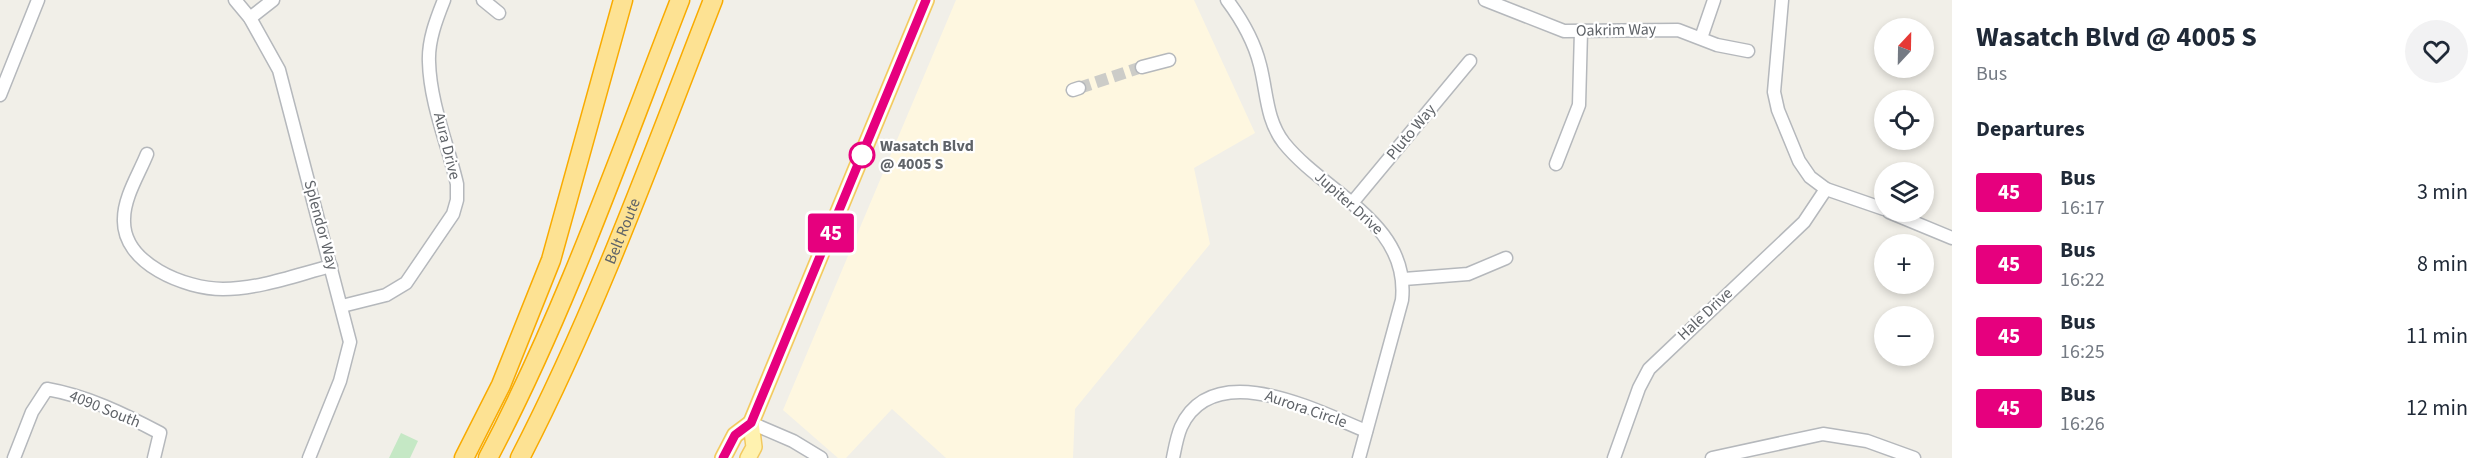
<!DOCTYPE html>
<meta charset="utf-8">
<style>
:root{--surface:#fff;--page:#f2f2f3;--text:#1f2937;--muted:#747a83}
body{margin:0;font-family:"Source Sans 3",sans-serif;background:var(--page);color:var(--text);height:100vh;display:flex;flex-direction:column;font-size:22px;white-space:nowrap}
*{box-sizing:border-box;margin:0}
p{font-size:20px;color:var(--muted)}
.icon{flex:none;width:33px;height:33px;fill:none;stroke:currentColor;stroke-width:2;stroke-linecap:round;stroke-linejoin:round}
.map{position:relative;flex:1;overflow:hidden}
.drawer{display:flex;flex-direction:column;background:var(--surface);width:540px}
.drawer>*{flex:none}
.badge{padding:0 12px;border-radius:4px;font-size:21px;line-height:39px}
.needle{width:39px;rotate:22deg}
.fabs{position:absolute;left:1874px;top:18px;display:grid;gap:12px}
.fabs a{display:grid;place-items:center;width:60px;height:60px;border-radius:50%;background:var(--surface);box-shadow:0 3px 9px #0003;font-size:30px}
.map>.badge{position:absolute;translate:-50% -50%;box-shadow:0 0 0 3px #fff}
h2{padding:0 24px;font-size:22px;line-height:54px}
.round{display:grid;place-items:center;flex:none;width:63px;height:63px;border-radius:32px;background:var(--page)}
.head{display:flex;align-items:center;justify-content:space-between;height:102px;padding:0 24px}
h1{font-size:28px;font-weight:700;line-height:45px}
ul{padding:0;list-style:none}
li{display:flex;align-items:center;gap:18px;height:72px;padding:0 24px}
li div{flex:1}
li b{display:block;font-size:22px}
li em{font-style:normal}
li .badge{min-width:66px;font-weight:700;text-align:center}
main{display:flex;flex:1;min-height:0}
.map>svg:first-child{display:block}
.commercial{fill:#fef7e0}
.green{fill:#c5e8c5}
.lines{fill:none;stroke-linecap:round;stroke-linejoin:round}
.minor-tunnel{stroke:#ccccc8;stroke-width:12;stroke-dasharray:12 6;stroke-linecap:butt}
.minor-casing{stroke:#b5b8bc;stroke-width:15}
.major-casing{stroke:#f2c960;stroke-width:18}
.highway-casing{stroke:#f9ab00;stroke-width:21}
.minor{stroke:#fff;stroke-width:12}
.major{stroke:#fff2af;stroke-width:15}
.highway{stroke:#fde293;stroke-width:18}
.line-casing{stroke:#fff;stroke-width:14}
.line{stroke:#e6007e;stroke-width:9}
.stop-dot{fill:#fff;stroke:#e6007e;stroke-width:3}
.labels{text-anchor:middle;dominant-baseline:central;stroke-width:4.5;stroke-linejoin:round;paint-order:stroke}
.street-label{font-size:16px;fill:#5f6368;stroke:#fff}
.stop-label{font-size:16px;font-weight:bold;fill:#5f6368;stroke:#fff;text-anchor:start}
</style>
<main>
<div class="map">
<svg width="1952" height="458" viewBox="0 0 1952 458">
<rect width="100%" height="100%" fill="#f1efe8"/>
<polygon class="commercial" points="956,0 1194,0 1255,133 1194,168 1210,244 1075,409 1073,458 946,458 892,409 846,458 838,458 783,410"/>
<polygon class="green" points="401,433 418,441 410,458 389,458"/>
<g class="lines">
<polyline class="minor-tunnel" points="1079,88 1142,67"/>
<defs>
<g id="minor">
<polyline points="235,0 250,18 279,70 350,342 340,381 309,458"/>
<polyline points="483,0 499,13"/>
<path d="M1227,0C1242,20 1254,41 1260,65C1267,92 1266,120 1284,143C1325,194 1410,222 1402,300L1359,458"/>
<polyline points="1485,0 1564,31 1678,30 1717,45 1748,51"/>
<polyline points="1782,0 1774,92 1778,110 1799,161 1810,177 1826,189 1884,209"/>
<polyline points="250,18 273,0"/>
<polyline points="1701,38 1714,0"/>
<polyline points="1142,67 1169,60"/>
<polyline points="1073,90 1079,88"/>
<polyline points="0,95 38,0"/>
<path d="M147,154C139,174 124,197 124,219C122,264 186,289 223,289C259,289 296,275 331,266"/>
<polyline points="1556,164 1579,105 1581,31"/>
<polyline points="1352,203 1470,61"/>
<polyline points="1889,212 1952,238"/>
<polyline points="1404,279 1468,274 1506,258"/>
<path d="M342,306L386,295L406,283L453,214L457,200V184C448,145 430,103 429,62C428,41 436,20 444,0"/>
<polyline points="751,423 793,441 821,458"/>
<path d="M14,458L32,412L47,389C87,396 124,414 160,433L154,458"/>
<path d="M1173,458C1175,448 1177,436 1181,427C1214,356 1319,412 1366,431"/>
<polyline points="1614,458 1639,388 1649,369 1804,222 1826,189"/>
<polyline points="1712,458 1823,434 1867,441 1914,458"/>
</g>
<g id="major">
<polyline points="723,458 735,435 751,423"/>
<polyline points="748,458 754,447 751,423 926,0"/>
</g>
<g id="highway">
<polyline points="464,458 501,385 551,260 623,0"/>
<path d="M488,458C565,312 620,154 680,0"/>
<path id="s1" d="M520,458C596,311 653,154 713,0"/>
</g>
</defs>
<use href="#minor" class="minor-casing"/>
<use href="#major" class="major-casing"/>
<use href="#highway" class="highway-casing"/>
<use href="#minor" class="minor"/>
<use href="#major" class="major"/>
<use href="#highway" class="highway"/>
</g>
<g class="lines">
<defs>
<polyline id="line" points="723,458 735,435 751,423 926,0"/>
</defs>
<use href="#line" class="line-casing"/>
<use href="#line" class="line"/>
</g>
<circle class="stop-dot" cx="862" cy="155" r="12"/>
<g class="labels">
<g class="street-label">
<text transform="translate(1616 30) rotate(-1)">Oakrim Way</text>
<text transform="translate(1411 132) rotate(-50)">Pluto Way</text>
<text transform="translate(447 146) rotate(76)">Aura Drive</text>
<text transform="translate(1349 203) rotate(42)">Jupiter Drive</text>
<text transform="translate(321 225) rotate(75)">Splendor Way</text>
<text stroke="none"><textPath href="#s1" startOffset="249">Belt Route</textPath></text>
<text transform="translate(1705 314) rotate(-43)">Hale Drive</text>
<text transform="translate(105 409) rotate(22)">4090 South</text>
<text transform="translate(1306 409) rotate(19)">Aurora Circle</text>
</g>
<g class="stop-label">
<text x="880" y="146">Wasatch Blvd<tspan x="880" dy="18">@ 4005 S</tspan></text>
</g>
</g>
</svg>
<div class="fabs">
<a><svg class="needle" viewBox="-14 -14 28 28"><path d="M0-13l5 13h-10z" fill="#e53935"/><path d="M0 13l5-13h-10z" fill="#747a83"/></svg></a>
<a><svg class="icon" aria-label="locate" viewBox="0 0 24 24"><circle cx="12" cy="12" r="6"/><path d="M12 2v4M12 18v4M2 12h4M18 12h4"/></svg></a>
<a><svg class="icon" aria-label="layers" viewBox="0 0 24 24"><path d="M12 4l9 5-9 5-9-5zM3 14l9 5 9-5"/></svg></a>
<a>+</a>
<a>−</a>
</div>
<b class="badge" style="left:831px;top:233px;background:#e6007e;color:#fff">45</b>
</div>
<section class="drawer">
<div class="head"><div><h1>Wasatch Blvd @ 4005 S</h1><p>Bus</p></div><a class="round"><svg class="icon" aria-label="heart" viewBox="0 0 24 24"><path d="M12 20l-8-8c-3-5 5-10 8-4 3-6 11-1 8 4z"/></svg></a></div>
<h2>Departures</h2>
<ul>
<li><span class="badge" style="background:#e6007e;color:#fff">45</span><div><b>Bus</b><p>16:17</p></div><em>3 min</em></li>
<li><span class="badge" style="background:#e6007e;color:#fff">45</span><div><b>Bus</b><p>16:22</p></div><em>8 min</em></li>
<li><span class="badge" style="background:#e6007e;color:#fff">45</span><div><b>Bus</b><p>16:25</p></div><em>11 min</em></li>
<li><span class="badge" style="background:#e6007e;color:#fff">45</span><div><b>Bus</b><p>16:26</p></div><em>12 min</em></li>
</ul>
</section>
</main>
